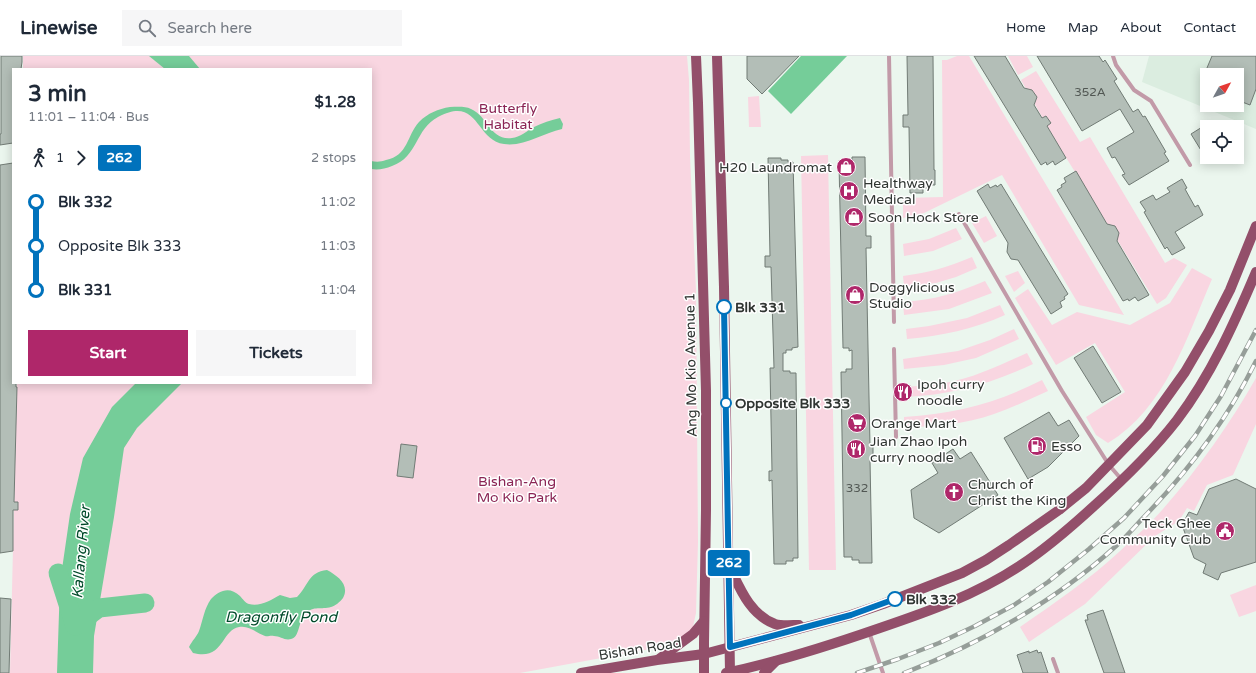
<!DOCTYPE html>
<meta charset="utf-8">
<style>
:root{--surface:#fff;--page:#f6f6f7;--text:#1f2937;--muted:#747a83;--line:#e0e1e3;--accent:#af276a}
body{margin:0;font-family:"Varela Round",sans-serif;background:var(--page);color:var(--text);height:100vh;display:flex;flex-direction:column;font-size:15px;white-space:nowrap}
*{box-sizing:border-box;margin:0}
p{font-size:13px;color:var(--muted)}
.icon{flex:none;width:22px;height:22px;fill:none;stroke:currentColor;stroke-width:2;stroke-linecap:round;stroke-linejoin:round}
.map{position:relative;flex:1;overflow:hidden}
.drawer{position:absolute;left:12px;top:12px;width:360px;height:316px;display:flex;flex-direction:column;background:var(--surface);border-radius:0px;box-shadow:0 2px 10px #0003}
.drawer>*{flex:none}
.badge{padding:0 8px;border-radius:3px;font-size:14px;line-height:26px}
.needle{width:26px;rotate:50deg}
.controls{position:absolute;left:1200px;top:12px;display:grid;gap:8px}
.controls a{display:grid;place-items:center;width:44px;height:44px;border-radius:0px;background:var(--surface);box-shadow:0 2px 10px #0003;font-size:20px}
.map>.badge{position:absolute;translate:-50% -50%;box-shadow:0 0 0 2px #fff}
.legs{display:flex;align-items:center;gap:6px;height:44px;padding:0 16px;font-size:13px}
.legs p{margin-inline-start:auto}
.head{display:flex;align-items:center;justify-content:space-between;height:68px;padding:0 16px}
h1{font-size:22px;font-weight:800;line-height:30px}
.primary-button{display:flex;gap:8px;margin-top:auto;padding:8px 16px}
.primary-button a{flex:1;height:46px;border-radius:0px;background:var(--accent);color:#fff;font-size:16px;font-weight:800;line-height:46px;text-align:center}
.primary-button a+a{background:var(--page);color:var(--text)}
ul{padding:0 16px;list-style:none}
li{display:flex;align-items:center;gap:14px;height:44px;font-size:15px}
li i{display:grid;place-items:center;width:6px;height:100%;margin:0 5px;background:currentColor}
li i::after{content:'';width:10px;height:10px;margin:-5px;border:3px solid;border-radius:50%;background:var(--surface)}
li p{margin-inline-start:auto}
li:first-child i{background:linear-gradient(#0000 50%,currentColor 0)}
li:last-child i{background:linear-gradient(currentColor 50%,#0000 0)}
header{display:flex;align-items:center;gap:24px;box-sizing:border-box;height:56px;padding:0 20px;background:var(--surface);border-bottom:1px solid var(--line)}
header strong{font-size:19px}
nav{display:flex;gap:22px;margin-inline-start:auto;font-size:14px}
.search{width:280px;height:36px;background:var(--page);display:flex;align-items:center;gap:10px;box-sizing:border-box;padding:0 14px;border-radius:0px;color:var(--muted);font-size:15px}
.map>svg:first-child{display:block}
.built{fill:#dbede0;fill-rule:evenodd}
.green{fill:#f9d6e1}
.water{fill:#75cd99}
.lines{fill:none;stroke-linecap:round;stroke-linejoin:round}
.river{stroke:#75cd99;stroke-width:19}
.building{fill:#b3beb7;stroke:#717b75}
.lane{stroke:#c29aa8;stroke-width:4}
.primary{stroke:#934f6a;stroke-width:10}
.rail-casing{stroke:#969e99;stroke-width:4.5}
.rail{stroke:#fff;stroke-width:3;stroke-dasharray:9;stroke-linecap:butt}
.line-1-casing{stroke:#fff;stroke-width:9}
.line-1{stroke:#0072bc;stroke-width:6}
.stop-1-dot{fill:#fff;stroke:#0072bc;stroke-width:2}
.labels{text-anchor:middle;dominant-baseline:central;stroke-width:3;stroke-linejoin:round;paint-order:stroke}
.number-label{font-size:12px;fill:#515753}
.park-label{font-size:14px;fill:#8a2454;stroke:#fff}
.poi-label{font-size:14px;fill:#303532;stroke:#fff;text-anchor:start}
.stop-label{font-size:14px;font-weight:bold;fill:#303532;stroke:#fff;text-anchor:start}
.street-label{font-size:14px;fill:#303532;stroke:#fff}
.water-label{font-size:15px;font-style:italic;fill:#014a2a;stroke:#fff}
</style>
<header>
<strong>Linewise</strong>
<div class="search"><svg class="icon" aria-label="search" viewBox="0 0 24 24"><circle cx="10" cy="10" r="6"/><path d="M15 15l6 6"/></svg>Search here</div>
<nav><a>Home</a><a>Map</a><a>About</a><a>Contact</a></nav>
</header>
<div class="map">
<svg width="1256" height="617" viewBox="0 0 1256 617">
<rect width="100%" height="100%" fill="#ebf6ee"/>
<path class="built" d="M1149,0H1256V73L1142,26ZM1207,19H1237V49H1207Z"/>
<g class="green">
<polygon points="23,0 687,0 689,24 690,100 696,235 698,486 696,557 692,575 680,583 661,591 520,617 10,617 17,327 371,327 371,13 23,13"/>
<polygon points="957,0 969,0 1124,259 1079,249 1002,119 924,157 903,162 903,142 943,141 942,4 947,4"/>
<polygon points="1008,0 1027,0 1033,11 1018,19"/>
<polygon points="1036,15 1080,86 1090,81 1165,207 1174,202 1187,209 1166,242 1157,248 1057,87 1021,24"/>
<polygon points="759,40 761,71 749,71 748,41"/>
<polygon points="828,99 836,514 809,514 801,100"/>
<polygon points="986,160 997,180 984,187 972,167"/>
<polygon points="956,172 962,183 933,195 904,200 903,188 929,183"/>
<path d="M972,201L977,212L956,221L936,227L904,231L903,220C930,216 946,212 972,201Z"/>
<path d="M1192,212L1212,223C1187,281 1165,353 1108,387L1096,379L1086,361L1125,336L1095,287L1056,309L1015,242L1028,233L1052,269L1077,256L1130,269L1170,247Z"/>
<polygon points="1018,215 1025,227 1014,236 1005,220"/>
<path d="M985,225L992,237L949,253L904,259L903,246C934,244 957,237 985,225Z"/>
<path d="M1000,249L1005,259C974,273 941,280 907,283L906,273L929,270L967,262Z"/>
<polygon points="1014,273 1019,283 976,302 944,309 904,313 903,303 958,295 990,284"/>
<path d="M1027,297L1033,308C990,328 952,339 904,341V331C918,330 931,329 945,327C974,322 1000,309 1027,297Z"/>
<path d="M1256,322V368L1233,419L1207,429L1194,455L1187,452L1179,465L1155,480L1085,548L1029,586L1020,571C1053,548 1090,523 1119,496C1134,482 1150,468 1163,453C1198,413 1230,368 1256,322Z"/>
<path d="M1042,324L1048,335C1030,343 1012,352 994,358C966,368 934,371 904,371V361C955,358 997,347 1042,324Z"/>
<polygon points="1256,529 1256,555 1239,561 1230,539"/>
</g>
<g class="water">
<polygon points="149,0 189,0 200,13 165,13"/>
<polygon points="801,0 847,0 791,58 768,35"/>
<path d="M450,51C457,51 465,50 471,53C488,60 490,85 512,82C520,81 527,75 534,71C542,67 551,64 560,62L563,68L562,73C543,77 524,91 504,88C475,84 479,39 438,61C415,73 418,101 392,110C385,113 378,114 371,113V105C376,106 381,106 386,104C408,100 407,79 419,66C428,57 438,53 450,51Z"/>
<polygon points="136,327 182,327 137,372 124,392 114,461 94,580 93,617 57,617 60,527 70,458 83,402 112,351"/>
<path d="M327,514C338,520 350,529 343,542C340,546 335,550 331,551C321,554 314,549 305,558C298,566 300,581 291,583C285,585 280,580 274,580C270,579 268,581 265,580C256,577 249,569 239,571C221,574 224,605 193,597L189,591C192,585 197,580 199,575C203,564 204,553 211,543C219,534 230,530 240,540C243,543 245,547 249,548C260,551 271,544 280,539L290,542L297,541C309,529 308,516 327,514Z"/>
</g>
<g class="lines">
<polyline class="river" points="58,517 75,570 99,552 145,547"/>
</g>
<g class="building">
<polygon points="1,0 22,0 22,6 21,13 13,13 13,87 0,89 0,78 1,78"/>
<polygon points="747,0 799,0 762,38 747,23"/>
<polygon points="907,0 933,0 934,114 935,114 935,129 930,129 930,132 923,132 923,137 910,137 909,71 903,71 903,59 908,59"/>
<polygon points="974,0 1005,0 1024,32 1032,34 1037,41 1034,49 1042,62 1046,60 1051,67 1047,70 1066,102 1055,109 1053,105 1047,109 1046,106 1041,109"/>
<polygon points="1037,0 1099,0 1103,6 1105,4 1117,23 1114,25 1133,56 1138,53 1143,61 1145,60 1166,96 1164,97 1169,105 1129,129 1122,119 1125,118 1115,101 1112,102 1107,92 1134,76 1120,53 1082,75"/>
<polygon points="1212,0 1256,0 1256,33 1250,49 1237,44 1237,19 1204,19"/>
<polygon points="1207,68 1207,104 1191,78"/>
<polygon points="852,101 865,101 866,180 871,180 871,192 866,192 870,390 873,390 873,403 870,404 872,507 859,507 859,504 852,504 852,501 844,501 841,316 846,316 846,313 852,313 852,294 849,295 849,292 843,292 839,107 845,106 845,104 852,104"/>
<polygon points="768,102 781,102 781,104 788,104 788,106 793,106 798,291 792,292 792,294 786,294 786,297 783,297 783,315 790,315 790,317 796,317 798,502 793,502 793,505 786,505 786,508 774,508 772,424 769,425 769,415 772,415 770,312 774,312 771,211 765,211 765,200 770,200"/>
<polygon points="13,107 13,327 16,327 16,331 17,331 14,446 18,446 18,454 13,454 13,495 0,497 0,109"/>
<polygon points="1076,115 1107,168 1115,170 1119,177 1117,185 1149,239 1138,245 1135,241 1129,245 1128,243 1123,245 1057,134 1062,131 1061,129 1066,126 1064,122"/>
<polygon points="1182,123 1187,132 1185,133 1195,151 1198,149 1203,159 1175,176 1185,192 1172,199 1167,191 1165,193 1144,156 1146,155 1140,146 1153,139 1156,144 1170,136 1167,132"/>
<polygon points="988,128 990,132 996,129 997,131 1001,128 1068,238 1064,241 1065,243 1060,246 1062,251 1051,258 1018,204 1011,203 1007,196 1008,187 977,135"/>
<polygon points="1093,290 1121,336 1102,347 1074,302"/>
<polygon points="1049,356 1058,370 1069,364 1079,380 1048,411 1028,423 1004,382"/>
<polygon points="401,388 417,390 413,422 397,420"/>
<polygon points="953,393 960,403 971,396 998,439 939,477 914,462 911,434 938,417 932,407"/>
<polygon points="1236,423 1256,433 1256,506 1221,517 1218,524 1203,517 1206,508 1194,502 1182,469 1189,456 1197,459 1209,433"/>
<polygon points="0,542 11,543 9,617 0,617"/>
<polygon points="1103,554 1125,617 1104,617 1085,564 1088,564 1087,559"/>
<polygon points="1037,594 1038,597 1041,596 1048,617 1023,617 1017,599 1029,595 1029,597"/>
</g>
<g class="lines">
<g class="lane">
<polyline points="889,0 894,266"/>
<polyline points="1113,0 1116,9 1134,34 1151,45 1190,109"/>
<polyline points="959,158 1062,335 1109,409 1122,424"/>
<polyline points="894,293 896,381"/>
<polyline points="869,576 883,617"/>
<polyline points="1053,603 1058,617"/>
</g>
<g class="primary">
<polyline points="696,0 698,47 706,335 706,454 704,587 704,617"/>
<polyline points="717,0 724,231 730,617"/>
<path d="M731,514C741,535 751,559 775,568C781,570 792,569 799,569"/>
<polyline points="659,603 693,578 704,565"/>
<polyline points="581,617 657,604 704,598 851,559 883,548 962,517 986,504 1009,489 1059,454 1086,432 1147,369 1185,316 1209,275 1230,234 1256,170"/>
<path d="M726,617C777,606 828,590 877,573C927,556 976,539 1021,509C1047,492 1071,471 1094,450C1123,424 1153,395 1177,364C1211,319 1234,268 1256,216"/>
<polyline points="764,617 776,605"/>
</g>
<defs>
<g id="rail">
<polyline points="857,617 898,603 939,587 975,570 1014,549 1048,526 1089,493 1124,462 1163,420 1195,380 1221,340 1256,274"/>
<path d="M904,617C978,589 1057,544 1116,490C1125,482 1133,473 1141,464C1187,417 1227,364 1256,305"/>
</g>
</defs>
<use href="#rail" class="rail-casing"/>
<use href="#rail" class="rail"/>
</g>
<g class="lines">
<defs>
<polyline id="line-1" points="724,251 730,591 851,559 895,543"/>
</defs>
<use href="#line-1" class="line-1-casing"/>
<use href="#line-1" class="line-1"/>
</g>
<defs>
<symbol id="shop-disc" viewBox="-11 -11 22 22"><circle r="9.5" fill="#af276a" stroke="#fff"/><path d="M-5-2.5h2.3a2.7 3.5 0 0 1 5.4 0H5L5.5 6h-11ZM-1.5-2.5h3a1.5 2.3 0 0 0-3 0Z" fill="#fff"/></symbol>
<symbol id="hospital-disc" viewBox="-11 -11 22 22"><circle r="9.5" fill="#af276a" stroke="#fff"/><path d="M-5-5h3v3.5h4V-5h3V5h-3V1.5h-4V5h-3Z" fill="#fff"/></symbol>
<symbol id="restaurant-disc" viewBox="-11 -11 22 22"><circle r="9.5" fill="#af276a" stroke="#fff"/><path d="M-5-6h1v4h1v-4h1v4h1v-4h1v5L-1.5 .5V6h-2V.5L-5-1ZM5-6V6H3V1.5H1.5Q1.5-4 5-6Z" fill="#fff"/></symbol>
<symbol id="supermarket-disc" viewBox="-11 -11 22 22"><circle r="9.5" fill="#af276a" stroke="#fff"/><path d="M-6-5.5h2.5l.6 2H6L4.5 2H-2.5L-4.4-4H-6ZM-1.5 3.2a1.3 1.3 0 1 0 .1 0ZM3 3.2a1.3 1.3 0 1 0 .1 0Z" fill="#fff"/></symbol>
<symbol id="fuel-disc" viewBox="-11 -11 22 22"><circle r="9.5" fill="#af276a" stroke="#fff"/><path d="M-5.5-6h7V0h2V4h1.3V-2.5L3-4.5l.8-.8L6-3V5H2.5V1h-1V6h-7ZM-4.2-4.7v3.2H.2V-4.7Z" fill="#fff"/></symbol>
<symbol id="church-disc" viewBox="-11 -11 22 22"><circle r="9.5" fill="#af276a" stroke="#fff"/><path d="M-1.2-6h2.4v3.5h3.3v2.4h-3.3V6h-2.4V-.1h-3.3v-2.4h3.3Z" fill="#fff"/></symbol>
<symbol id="civic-disc" viewBox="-11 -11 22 22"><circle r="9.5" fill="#af276a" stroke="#fff"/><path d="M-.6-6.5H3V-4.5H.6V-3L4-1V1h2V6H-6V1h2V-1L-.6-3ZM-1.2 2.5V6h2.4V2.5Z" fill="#fff"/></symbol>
</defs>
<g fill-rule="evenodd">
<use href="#shop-disc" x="835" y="100" width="22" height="22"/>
<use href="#hospital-disc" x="838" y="124" width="22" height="22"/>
<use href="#shop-disc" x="843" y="150" width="22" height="22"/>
<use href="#shop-disc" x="844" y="228" width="22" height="22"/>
<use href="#restaurant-disc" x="892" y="325" width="22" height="22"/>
<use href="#supermarket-disc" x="846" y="356" width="22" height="22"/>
<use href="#fuel-disc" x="1026" y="379" width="22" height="22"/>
<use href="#restaurant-disc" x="845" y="382" width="22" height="22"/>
<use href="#church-disc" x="943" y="425" width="22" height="22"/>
<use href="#civic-disc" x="1214" y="464" width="22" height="22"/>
</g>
<g class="stop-1-dot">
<circle cx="724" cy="251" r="7"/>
<circle cx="726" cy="347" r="5"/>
<circle cx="895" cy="543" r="7"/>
</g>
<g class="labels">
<g class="number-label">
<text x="1090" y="36">352A</text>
<text x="857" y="432">332</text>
</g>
<g class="park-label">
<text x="508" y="52">Butterfly<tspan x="508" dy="16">Habitat</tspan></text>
<text x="517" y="425">Bishan-Ang<tspan x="517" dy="16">Mo Kio Park</tspan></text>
</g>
<g class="poi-label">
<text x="832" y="111" text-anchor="end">H20 Laundromat</text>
<text x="863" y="127">Healthway<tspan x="863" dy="16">Medical</tspan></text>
<text x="868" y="161">Soon Hock Store</text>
<text x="869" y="231">Doggylicious<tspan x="869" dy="16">Studio</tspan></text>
<text x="917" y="328">Ipoh curry<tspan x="917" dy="16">noodle</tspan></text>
<text x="871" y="367">Orange Mart</text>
<text x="870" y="385">Jian Zhao Ipoh<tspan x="870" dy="16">curry noodle</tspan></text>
<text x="1051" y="390">Esso</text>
<text x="968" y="428">Church of<tspan x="968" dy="16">Christ the King</tspan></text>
<text x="1211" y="467" text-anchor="end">Teck Ghee<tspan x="1211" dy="16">Community Club</tspan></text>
</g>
<g class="stop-label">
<text x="735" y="251">Blk 331</text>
<text x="735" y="347">Opposite Blk 333</text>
<text x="906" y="543">Blk 332</text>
</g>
<g class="street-label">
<text transform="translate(691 309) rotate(-91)">Ang Mo Kio Avenue 1</text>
<text transform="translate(640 593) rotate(-9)">Bishan Road</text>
</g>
<g class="water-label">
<text transform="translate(81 496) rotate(-85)">Kallang River</text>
<text x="281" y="561">Dragonfly Pond</text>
</g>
</g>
</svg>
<div class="controls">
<a><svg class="needle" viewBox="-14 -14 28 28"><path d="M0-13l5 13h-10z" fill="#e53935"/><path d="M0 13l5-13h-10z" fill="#747a83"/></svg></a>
<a><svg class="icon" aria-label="locate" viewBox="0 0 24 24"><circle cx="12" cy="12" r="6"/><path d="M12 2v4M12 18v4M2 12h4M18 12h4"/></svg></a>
</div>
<b class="badge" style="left:729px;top:507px;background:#0072bc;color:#fff">262</b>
<section class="drawer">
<div class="head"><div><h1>3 min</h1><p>11:01 – 11:04 · Bus</p></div><b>$1.28</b></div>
<div class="legs"><svg class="icon" aria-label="walk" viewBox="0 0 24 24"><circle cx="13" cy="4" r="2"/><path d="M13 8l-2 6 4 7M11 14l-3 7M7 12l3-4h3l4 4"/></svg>1<svg class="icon" aria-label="forward" viewBox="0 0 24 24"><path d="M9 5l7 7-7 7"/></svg><b class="badge" style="background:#0072bc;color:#fff">262</b><p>2 stops</p></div>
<ul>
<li><i style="color:#0072bc"></i><b>Blk 332</b><p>11:02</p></li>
<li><i style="color:#0072bc"></i><span>Opposite Blk 333</span><p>11:03</p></li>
<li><i style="color:#0072bc"></i><b>Blk 331</b><p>11:04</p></li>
</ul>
<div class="primary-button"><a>Start</a><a>Tickets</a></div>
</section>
</div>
